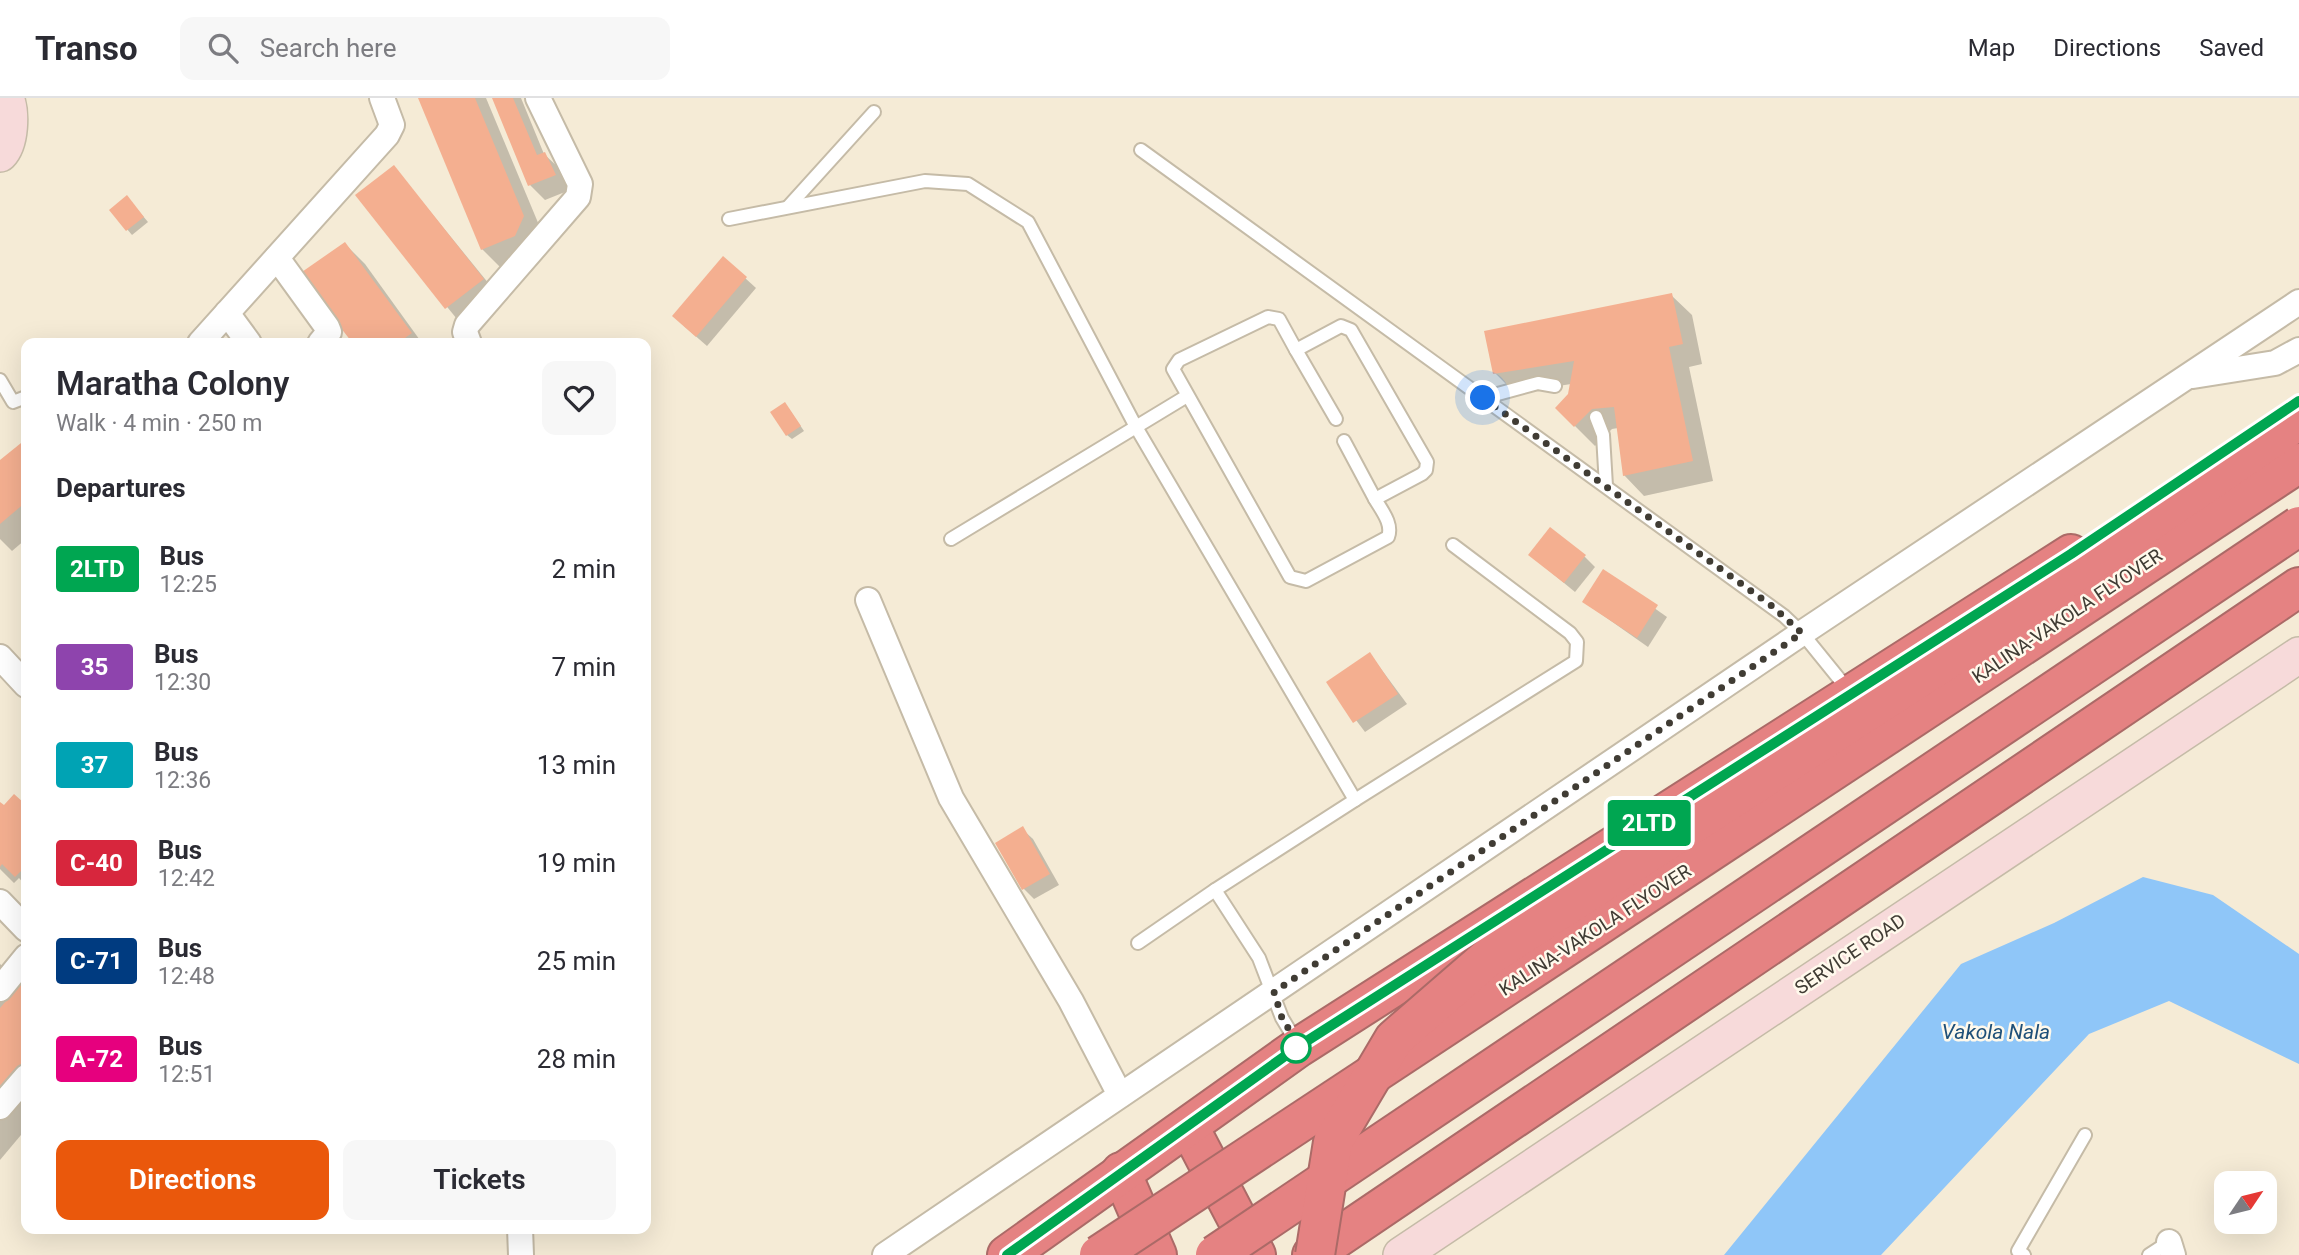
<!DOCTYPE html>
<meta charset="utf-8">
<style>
:root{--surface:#fff;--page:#f7f7f7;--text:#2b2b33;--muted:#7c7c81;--line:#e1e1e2;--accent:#ea580c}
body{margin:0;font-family:Roboto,sans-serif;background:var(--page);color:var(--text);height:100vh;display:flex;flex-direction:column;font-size:26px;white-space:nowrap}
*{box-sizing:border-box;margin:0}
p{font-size:23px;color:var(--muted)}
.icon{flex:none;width:38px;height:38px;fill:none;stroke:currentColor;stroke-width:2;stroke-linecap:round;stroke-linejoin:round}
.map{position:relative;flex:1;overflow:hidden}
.drawer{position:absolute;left:21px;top:240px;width:630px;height:896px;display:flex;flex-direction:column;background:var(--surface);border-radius:14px;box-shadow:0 7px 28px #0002}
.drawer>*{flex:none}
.badge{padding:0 14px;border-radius:5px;font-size:24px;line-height:46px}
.needle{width:46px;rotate:55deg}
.fabs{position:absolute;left:2214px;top:1073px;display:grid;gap:14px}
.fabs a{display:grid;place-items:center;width:63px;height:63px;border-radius:14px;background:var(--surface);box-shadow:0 7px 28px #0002;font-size:35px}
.you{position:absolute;width:35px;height:35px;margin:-18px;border:5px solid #fff;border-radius:50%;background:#1a73e8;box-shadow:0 0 0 10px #1a73e833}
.map>.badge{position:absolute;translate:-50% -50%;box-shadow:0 0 0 4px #fff}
h2{padding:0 35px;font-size:26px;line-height:63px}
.round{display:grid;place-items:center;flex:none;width:74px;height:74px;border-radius:14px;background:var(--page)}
.headline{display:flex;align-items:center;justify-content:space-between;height:119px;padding:0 35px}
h1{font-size:33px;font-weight:600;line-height:52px}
.cta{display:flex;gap:14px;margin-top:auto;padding:14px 35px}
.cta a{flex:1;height:80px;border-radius:14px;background:var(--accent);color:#fff;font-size:28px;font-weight:600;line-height:80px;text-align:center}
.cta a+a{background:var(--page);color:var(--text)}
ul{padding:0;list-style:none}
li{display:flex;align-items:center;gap:21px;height:98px;padding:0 35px}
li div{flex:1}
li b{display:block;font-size:26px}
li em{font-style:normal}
li .badge{min-width:77px;font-weight:700;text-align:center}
header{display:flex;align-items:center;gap:42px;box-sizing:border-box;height:98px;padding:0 35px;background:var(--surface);border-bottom:2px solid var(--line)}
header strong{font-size:33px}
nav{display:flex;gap:38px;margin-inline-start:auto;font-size:24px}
.search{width:490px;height:63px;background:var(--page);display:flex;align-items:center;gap:18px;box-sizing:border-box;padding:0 24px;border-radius:14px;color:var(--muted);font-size:26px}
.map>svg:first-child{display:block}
.water{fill:#8fc6f8}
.shadow{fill:#0003}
.building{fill:#f4af90}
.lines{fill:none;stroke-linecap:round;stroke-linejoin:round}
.lane-casing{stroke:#c5bba7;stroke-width:16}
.street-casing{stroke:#c5bba7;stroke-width:28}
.secondary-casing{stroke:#c5bba7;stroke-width:38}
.highway-casing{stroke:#ab6a67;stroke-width:42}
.lane{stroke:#fff;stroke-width:12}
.street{stroke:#fff;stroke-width:24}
.secondary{stroke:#f7dada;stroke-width:35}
.highway{stroke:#e58282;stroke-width:38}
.highway-bridge-casing{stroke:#ab6a67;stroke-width:42;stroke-linecap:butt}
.highway-bridge{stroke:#e58282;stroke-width:38}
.line-casing{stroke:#fff;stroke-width:16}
.line{stroke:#00a651;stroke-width:10}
.walk{stroke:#403c34;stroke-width:7;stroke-dasharray:0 12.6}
.stop-dot{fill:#fff;stroke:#00a651;stroke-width:3.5}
.labels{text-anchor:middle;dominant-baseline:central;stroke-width:5;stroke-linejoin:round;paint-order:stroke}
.street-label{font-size:19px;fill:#403c34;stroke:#fff9ec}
.water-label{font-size:21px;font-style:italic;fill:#1f5079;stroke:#fff9ec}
</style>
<header>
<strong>Transo</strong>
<div class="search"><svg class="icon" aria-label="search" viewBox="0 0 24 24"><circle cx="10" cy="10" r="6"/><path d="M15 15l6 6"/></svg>Search here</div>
<nav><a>Map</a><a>Directions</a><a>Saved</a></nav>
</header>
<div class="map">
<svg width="2299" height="1157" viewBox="0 0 2299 1157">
<rect width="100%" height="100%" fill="#f5ebd6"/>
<polygon class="water" points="2143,779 2213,797 2299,856 2299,966 2169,903 2089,936 1881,1157 1724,1157 1961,866 2054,825"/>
<g class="shadow">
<polygon points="420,0 486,0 544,139 503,172 482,151"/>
<polygon points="494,0 521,0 544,56 560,71 570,92 545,102 530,87"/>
<polygon points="394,69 498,197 461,226 357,98"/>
<polygon points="131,104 148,124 132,137 111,112"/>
<polygon points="345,146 365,166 422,245 352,245"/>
<polygon points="745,180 756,190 707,248 684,228"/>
<polygon points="1671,197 1692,217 1702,266 1689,269 1713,383 1644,398 1624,377 1618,330 1612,331 1595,348 1575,328 1569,297 1571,286 1515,295 1495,275"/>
<polygon points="789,311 804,333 792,341 787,337"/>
<polygon points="26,343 26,441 12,453 0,441 0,364"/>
<polygon points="1530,457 1585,459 1595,469 1575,494"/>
<polygon points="1603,474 1667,519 1648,549 1584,504"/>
<polygon points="1370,556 1407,606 1365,634 1328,585"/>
<polygon points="26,705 26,788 19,780 14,785 0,771 0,706 4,709"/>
<polygon points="1022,731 1033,741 1059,787 1034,801 1024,791 997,745"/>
<polygon points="0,866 26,889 26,1031 0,1062"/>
</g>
<g class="building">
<polygon points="418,0 475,0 524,118 515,138 481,152"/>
<polygon points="492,0 513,0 537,57 545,54 556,77 528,88"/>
<polygon points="394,67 484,181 445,211 355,97"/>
<polygon points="127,97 144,119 126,133 109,112"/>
<polygon points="345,144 412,235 398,245 349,245 351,243 299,176"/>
<polygon points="723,158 747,179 696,239 672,218"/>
<polygon points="1672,195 1683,246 1669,249 1693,363 1623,378 1614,309 1592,311 1574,329 1555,310 1568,296 1574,263 1493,276 1484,233"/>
<polygon points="785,304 801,328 786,338 770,314"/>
<polygon points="26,341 26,404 0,426 0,362"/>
<polygon points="1550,429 1586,457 1564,485 1528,457"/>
<polygon points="1603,471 1658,507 1637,540 1582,504"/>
<polygon points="1370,554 1398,596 1353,625 1326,584"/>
<polygon points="14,696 24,705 26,703 26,774 23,771 15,779 2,766 0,769 0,704 4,707"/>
<polygon points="1023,728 1050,776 1022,792 995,745"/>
<polygon points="22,884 26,887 26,969 0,1000 0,910"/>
</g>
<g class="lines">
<defs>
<g id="lane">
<polyline points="1141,52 1784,518 1802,535 1849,593"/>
<polyline points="788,109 874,14"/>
<polyline points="729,121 925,83 968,86 1028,124 1136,329 1355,702 1215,792 1259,860 1282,920 1297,945"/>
<path d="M1268,219L1279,221L1296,252L1341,228L1351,232L1427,364L1426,372L1422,376L1375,401C1382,413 1393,426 1388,439L1306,483L1290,479L1173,271L1179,262Z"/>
<polyline points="1296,252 1336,321"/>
<polyline points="0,282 13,304 26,299"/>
<polyline points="1483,300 1538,285 1555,288"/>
<polyline points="1596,319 1603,337 1606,388"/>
<polyline points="1344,343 1375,401"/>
<polyline points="951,441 1187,298"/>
<polyline points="1355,702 1576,563 1577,544 1570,535 1453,447"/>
<polyline points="1138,845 1215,792"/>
<polyline points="2024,1157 2018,1153 2085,1037"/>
<polyline points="2149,1157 2169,1144"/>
</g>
<g id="street">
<polyline points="277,160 327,229 329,234 320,245"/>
<polyline points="227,215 249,245"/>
<polyline points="200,245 387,37 392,27 382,0"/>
<polyline points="469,245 465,234 467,227 578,99 580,86 538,0"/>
<polyline points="2193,278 2275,265 2299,252"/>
<polyline points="868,502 951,700 1071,903 1120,997"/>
<polyline points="0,559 26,587"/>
<polyline points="0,804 26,831"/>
<polyline points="0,891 26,859"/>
<polyline points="0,1009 26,979"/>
<polyline points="520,1130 521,1157"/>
<polyline points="2169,1144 2173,1157"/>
<polyline points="885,1157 1802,535 2299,204"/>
</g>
<g id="secondary">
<path d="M0,56C11,45 12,14 6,0"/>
<polyline points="1401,1157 2299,557"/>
</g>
<g id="highway">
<polyline points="1189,1029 1256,1157"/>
<polyline points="1121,1074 1157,1157"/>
<polyline points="1007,1157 1299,949 2071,456"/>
<polyline points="1312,1157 2299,489"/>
</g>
</defs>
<use href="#lane" class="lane-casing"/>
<use href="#street" class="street-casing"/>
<use href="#secondary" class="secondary-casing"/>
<use href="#highway" class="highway-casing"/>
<use href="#lane" class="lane"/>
<use href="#street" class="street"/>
<use href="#secondary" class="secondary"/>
<use href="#highway" class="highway"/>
<defs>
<g id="highway-bridge">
<polyline points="1099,1157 2299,365"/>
<polyline points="1215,1157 2299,428"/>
<polyline points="1315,1157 1333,1044 1394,941 1492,856 1944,564 2299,322"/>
</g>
</defs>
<use href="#highway-bridge" class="highway-bridge-casing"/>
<use href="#highway-bridge" class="highway-bridge"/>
</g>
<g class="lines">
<defs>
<polyline id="line" points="1007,1157 1299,948 2071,456 2299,303"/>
</defs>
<use href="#line" class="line-casing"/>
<use href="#line" class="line"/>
<polyline class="walk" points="1296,950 1299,948 1282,920 1274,894 1802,535 1772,508 1483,300"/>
</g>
<circle class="stop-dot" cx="1296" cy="950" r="14"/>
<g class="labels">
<g class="street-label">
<text transform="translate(2067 518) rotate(-34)">KALINA-VAKOLA FLYOVER</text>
<text transform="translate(1595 832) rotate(-33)">KALINA-VAKOLA FLYOVER</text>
<text transform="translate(1850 856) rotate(-34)">SERVICE ROAD</text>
</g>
<g class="water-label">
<text x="1996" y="934">Vakola Nala</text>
</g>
</g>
</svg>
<div class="fabs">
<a><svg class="needle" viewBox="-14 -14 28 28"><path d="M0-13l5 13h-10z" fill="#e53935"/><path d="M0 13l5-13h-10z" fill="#7c7c81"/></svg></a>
</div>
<div class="you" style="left:1483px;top:300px"></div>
<b class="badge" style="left:1649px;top:725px;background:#00a651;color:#fff">2LTD</b>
<section class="drawer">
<div class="headline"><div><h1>Maratha Colony</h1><p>Walk · 4 min · 250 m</p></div><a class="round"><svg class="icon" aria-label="heart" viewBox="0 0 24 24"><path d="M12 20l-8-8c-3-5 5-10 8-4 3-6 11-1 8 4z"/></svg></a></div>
<h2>Departures</h2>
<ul>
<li><span class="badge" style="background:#00a651;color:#fff">2LTD</span><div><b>Bus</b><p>12:25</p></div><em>2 min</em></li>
<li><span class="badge" style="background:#8e44ad;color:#fff">35</span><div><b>Bus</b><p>12:30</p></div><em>7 min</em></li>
<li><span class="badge" style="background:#00a3b4;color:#fff">37</span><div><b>Bus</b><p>12:36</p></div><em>13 min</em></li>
<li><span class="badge" style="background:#d7263d;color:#fff">C-40</span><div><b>Bus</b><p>12:42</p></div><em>19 min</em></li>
<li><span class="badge" style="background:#003b80;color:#fff">C-71</span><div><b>Bus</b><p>12:48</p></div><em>25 min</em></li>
<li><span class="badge" style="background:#e6007e;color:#fff">A-72</span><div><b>Bus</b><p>12:51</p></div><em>28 min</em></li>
</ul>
<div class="cta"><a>Directions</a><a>Tickets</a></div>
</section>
</div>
